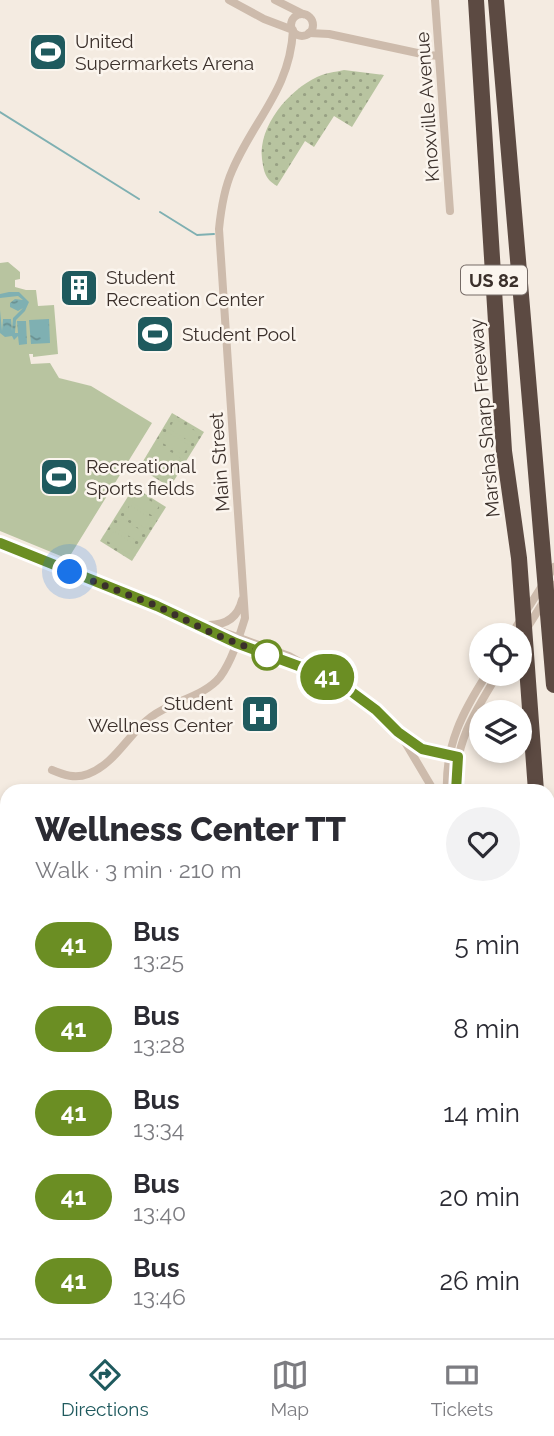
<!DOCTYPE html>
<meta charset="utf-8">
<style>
:root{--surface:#fff;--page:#f2f2f3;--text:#2b2b33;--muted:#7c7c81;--line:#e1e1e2;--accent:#1f5a5e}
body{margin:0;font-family:Raleway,sans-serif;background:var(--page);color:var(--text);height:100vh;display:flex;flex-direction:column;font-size:26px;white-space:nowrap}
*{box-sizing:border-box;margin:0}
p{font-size:23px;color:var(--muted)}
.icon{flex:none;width:38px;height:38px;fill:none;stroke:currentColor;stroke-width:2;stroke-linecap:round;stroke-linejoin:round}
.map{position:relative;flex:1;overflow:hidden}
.panel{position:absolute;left:0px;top:784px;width:555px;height:555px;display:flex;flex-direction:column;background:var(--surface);border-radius:21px 21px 0 0;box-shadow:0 4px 10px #0003}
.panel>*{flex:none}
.badge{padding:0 14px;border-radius:23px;font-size:24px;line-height:46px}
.controls{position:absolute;left:469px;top:623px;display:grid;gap:14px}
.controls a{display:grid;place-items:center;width:63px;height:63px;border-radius:50%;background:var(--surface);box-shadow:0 4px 10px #0003;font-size:35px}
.you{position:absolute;width:35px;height:35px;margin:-18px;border:5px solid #fff;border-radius:50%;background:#1a73e8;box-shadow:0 0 0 10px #1a73e833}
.map>.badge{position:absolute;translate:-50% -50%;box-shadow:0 0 0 4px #fff}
.round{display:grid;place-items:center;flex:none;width:74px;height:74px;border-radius:37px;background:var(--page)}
.summary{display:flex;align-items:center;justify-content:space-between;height:119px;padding:0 35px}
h1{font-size:33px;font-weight:800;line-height:52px}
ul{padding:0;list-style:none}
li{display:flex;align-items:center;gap:21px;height:84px;padding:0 35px}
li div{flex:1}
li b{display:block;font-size:26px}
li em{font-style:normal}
li .badge{min-width:77px;font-weight:700;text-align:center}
.tabs{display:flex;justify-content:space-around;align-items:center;height:98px;border-top:2px solid var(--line);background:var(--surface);font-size:19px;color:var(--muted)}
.tabs a{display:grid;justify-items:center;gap:4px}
.tabs .current{color:var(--accent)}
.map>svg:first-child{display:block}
.grass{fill:url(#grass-dots)}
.garden{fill:#b8c4a0}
.water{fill:url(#water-ripples)}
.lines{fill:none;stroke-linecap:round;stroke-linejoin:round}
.stream{stroke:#7fb0b2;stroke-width:2}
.street{stroke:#cdbbac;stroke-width:8}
.secondary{stroke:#a18a7d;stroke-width:12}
.highway{stroke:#5c4a42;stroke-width:16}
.line-casing{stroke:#fff;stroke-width:16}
.line{stroke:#6b8e23;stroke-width:10}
.walk{stroke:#3b302b;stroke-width:7;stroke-dasharray:0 12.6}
.stop-dot{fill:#fff;stroke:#6b8e23;stroke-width:3.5}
.labels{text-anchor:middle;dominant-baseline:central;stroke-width:5;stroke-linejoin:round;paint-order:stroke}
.shield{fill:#fbf5ee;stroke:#756b66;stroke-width:2}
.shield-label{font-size:18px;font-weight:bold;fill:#3b302b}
.poi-label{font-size:19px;fill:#3b302b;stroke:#fbf5ee;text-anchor:start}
.street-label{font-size:19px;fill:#3b302b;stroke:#fbf5ee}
</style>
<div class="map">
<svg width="554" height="1338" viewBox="0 0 554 1338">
<defs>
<pattern id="grass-dots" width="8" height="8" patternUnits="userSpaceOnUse" patternTransform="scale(1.75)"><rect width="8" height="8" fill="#b8c4a0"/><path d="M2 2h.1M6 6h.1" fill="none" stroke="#97a083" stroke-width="1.8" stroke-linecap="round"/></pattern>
<pattern id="water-ripples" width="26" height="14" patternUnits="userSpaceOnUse" patternTransform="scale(1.75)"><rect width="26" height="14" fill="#7fb0b2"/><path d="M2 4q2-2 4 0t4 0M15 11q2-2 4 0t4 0" fill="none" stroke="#699091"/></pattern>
</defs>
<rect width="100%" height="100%" fill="#f4ebe1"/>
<g class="grass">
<path d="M344,70L384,75L352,127L334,116L314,147L305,141L277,186C265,179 264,172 262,159C258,126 289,90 317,77C325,73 335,72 344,70Z"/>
<polygon points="172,413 204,432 170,487 139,468"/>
<polygon points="134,487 166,507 132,561 100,541"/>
</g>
<g class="garden">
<polygon points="8,262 20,272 20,279 15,280 15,287 26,290 36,290 38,306 54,305 58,354 33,357 33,354 29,354 31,364 50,363 59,378 91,386 152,423 68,559 0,531 0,263"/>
<polygon points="175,419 197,432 191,442 169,429"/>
<polygon points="167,432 189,445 183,455 161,442"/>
<polygon points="159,445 181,458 175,468 153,455"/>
<polygon points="151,458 173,471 167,481 145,468"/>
<polygon points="137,493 159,506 153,516 131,502"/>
<polygon points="130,505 151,519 145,528 124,515"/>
<polygon points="122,518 143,532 137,541 116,528"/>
<polygon points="114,531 135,545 129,554 107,541"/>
<polygon points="236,1332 312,1332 307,1338 249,1338"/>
</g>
<g class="water">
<polygon points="9,292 19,292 29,302 25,311 16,320 15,333 18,333 17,321 26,321 27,344 19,345 18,336 14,340 12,336 5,337 0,333 0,310 2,331 3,319 11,319 12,331 13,318 23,308 18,311 10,307 10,303 15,299 23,300 18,296 0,298 0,294"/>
<polygon points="49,319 50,343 31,344 29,320"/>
</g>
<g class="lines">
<g class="stream">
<polyline points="0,112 139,199"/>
<polyline points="160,212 197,235 214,234"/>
</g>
<g class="street">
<polyline points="275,0 303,14"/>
<polyline points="435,0 450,211"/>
<circle cx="302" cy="25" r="11"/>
<polyline points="309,33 329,34 422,54 438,56"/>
<path d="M0,543C53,565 107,585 160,607C207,628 252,654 303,666"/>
<path d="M209,625C227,625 238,617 242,600"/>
<polyline points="207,626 289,656 349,690 376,710 398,732 422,749 458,757"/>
<polyline points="527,628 554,585"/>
<polyline points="511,635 554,567"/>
<polyline points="402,737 434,791"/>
<path d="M52,770C64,775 75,779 88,774C115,764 128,734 151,717C172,701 204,697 220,677C232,661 239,637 245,618L219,229C221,209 224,189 232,171C254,119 290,90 293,30L264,19L229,0"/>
<path d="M447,791C445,745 463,711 487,674"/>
<path d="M456,791C453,745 475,711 498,674"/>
<polyline points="0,1093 7,1094"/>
<polyline points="0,1322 7,1327"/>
<polyline points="15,1332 25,1338"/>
<polyline points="201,1332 207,1338"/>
<polyline points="334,1338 334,1332"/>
<polyline points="340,1338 340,1332"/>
</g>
<g class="secondary">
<polyline points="548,1270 548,1315"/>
<polyline points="547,1338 547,1332"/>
</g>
<g class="highway">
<polyline points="476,0 504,451 519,558 536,791"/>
<polyline points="496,0 554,685"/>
<polyline points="548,953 554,993"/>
</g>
</g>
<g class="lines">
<defs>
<polyline id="line" points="0,543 157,606 236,643 323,675 349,690 376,710 398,732 422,749 458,757 456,791"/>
</defs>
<use href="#line" class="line-casing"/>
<use href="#line" class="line"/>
<polyline class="walk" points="70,572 157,606 214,634 267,655"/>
</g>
<defs>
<symbol id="stadium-square" viewBox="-11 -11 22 22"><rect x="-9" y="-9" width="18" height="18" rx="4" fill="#1f5a5e" stroke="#fbf5ee"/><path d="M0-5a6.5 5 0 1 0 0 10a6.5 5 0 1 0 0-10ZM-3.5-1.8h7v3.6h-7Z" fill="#fff"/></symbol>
<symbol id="building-square" viewBox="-11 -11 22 22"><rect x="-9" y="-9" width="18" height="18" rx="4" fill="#1f5a5e" stroke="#fbf5ee"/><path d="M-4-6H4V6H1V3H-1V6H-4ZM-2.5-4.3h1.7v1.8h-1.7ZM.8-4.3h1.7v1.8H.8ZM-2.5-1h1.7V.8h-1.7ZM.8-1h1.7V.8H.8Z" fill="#fff"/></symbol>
<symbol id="hospital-square" viewBox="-11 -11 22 22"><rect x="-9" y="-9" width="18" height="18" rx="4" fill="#1f5a5e" stroke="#fbf5ee"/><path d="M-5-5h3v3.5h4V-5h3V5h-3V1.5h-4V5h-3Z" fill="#fff"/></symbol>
</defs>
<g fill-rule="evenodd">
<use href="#stadium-square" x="26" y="30" width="44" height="44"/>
<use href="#building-square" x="57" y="266" width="44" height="44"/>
<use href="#stadium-square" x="133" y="312" width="44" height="44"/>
<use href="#stadium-square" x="37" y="455" width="44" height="44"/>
<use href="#hospital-square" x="238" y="692" width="44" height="44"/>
</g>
<circle class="stop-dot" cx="267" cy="655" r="14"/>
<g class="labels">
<rect class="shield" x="461" y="265.5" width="66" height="29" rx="5"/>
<g class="shield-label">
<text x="494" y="280">US 82</text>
</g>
<g class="poi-label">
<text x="75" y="41">United<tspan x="75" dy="22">Supermarkets Arena</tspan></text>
<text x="106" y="277">Student<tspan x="106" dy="22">Recreation Center</tspan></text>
<text x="182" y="334">Student Pool</text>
<text x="86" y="466">Recreational<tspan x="86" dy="22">Sports fields</tspan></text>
<text x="233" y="703" text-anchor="end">Student<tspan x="233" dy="22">Wellness Center</tspan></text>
</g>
<g class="street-label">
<text transform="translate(427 107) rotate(-94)">Knoxville Avenue</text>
<text transform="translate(484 418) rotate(-95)">Marsha Sharp Freeway</text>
<text transform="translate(219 462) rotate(-94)">Main Street</text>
</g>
</g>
</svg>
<div class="controls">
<a><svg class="icon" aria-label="locate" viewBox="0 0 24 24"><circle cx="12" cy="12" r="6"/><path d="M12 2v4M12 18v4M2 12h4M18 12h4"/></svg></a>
<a><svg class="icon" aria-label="layers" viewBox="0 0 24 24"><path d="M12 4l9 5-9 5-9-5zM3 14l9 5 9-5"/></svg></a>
</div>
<div class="you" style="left:70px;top:572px"></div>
<b class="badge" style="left:327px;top:677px;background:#6b8e23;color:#fff">41</b>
<section class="panel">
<div class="summary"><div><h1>Wellness Center TT</h1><p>Walk · 3 min · 210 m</p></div><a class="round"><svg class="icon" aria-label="heart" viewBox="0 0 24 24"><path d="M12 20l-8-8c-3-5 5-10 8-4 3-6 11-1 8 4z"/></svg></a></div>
<ul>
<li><span class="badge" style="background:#6b8e23;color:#fff">41</span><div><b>Bus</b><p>13:25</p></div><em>5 min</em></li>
<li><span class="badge" style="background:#6b8e23;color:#fff">41</span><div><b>Bus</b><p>13:28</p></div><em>8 min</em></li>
<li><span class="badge" style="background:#6b8e23;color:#fff">41</span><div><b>Bus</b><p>13:34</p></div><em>14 min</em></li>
<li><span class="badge" style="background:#6b8e23;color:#fff">41</span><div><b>Bus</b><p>13:40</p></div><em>20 min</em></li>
<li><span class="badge" style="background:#6b8e23;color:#fff">41</span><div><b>Bus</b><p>13:46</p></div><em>26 min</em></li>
</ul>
</section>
</div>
<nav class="tabs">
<a class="current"><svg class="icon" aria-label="directions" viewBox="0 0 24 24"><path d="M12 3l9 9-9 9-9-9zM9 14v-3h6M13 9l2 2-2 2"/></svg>Directions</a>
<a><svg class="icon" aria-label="map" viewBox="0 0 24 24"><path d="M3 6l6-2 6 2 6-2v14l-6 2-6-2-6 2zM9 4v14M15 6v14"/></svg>Map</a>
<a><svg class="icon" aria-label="tickets" viewBox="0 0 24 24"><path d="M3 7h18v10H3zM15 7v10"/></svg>Tickets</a>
</nav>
